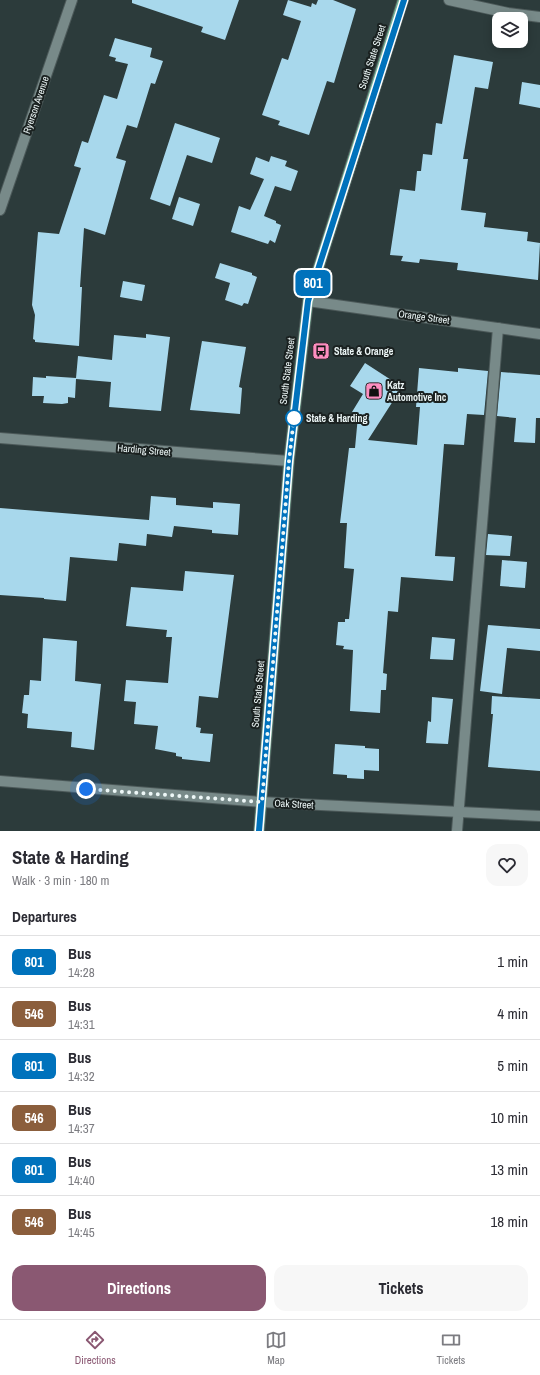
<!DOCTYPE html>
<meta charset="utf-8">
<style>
:root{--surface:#fff;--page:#f7f7f7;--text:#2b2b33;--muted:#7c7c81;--line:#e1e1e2;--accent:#8a5872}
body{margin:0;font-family:"Archivo Narrow",sans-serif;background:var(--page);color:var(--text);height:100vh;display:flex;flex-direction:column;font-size:15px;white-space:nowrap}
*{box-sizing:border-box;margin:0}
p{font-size:13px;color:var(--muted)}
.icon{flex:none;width:22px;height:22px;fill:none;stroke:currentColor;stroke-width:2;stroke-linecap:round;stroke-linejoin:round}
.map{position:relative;height:831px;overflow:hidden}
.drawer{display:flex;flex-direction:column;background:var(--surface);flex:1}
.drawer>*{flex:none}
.badge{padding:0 8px;border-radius:6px;font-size:14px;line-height:26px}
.buttons{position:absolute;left:492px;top:12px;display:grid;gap:8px}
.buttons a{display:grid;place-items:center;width:36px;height:36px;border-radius:8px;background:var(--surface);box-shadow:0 2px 10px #0003;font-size:20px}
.you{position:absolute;width:20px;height:20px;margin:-10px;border:3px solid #fff;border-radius:50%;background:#1a73e8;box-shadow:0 0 0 6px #1a73e833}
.map>.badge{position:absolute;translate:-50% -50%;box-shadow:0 0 0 2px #fff}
h2{padding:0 12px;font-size:15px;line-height:36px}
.round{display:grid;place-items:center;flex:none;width:42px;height:42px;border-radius:12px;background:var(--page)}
.headline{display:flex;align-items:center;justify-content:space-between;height:68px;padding:0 12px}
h1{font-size:19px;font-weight:700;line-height:30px}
.button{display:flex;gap:8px;margin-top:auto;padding:8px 12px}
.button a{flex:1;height:46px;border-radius:12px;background:var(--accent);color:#fff;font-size:16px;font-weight:700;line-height:46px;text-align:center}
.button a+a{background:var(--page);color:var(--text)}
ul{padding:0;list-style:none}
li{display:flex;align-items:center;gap:12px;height:52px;padding:0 12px;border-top:1px solid var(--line)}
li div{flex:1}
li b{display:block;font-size:15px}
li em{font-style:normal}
li .badge{min-width:44px;font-weight:700;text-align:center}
.tabs{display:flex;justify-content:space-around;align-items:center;height:56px;border-top:1px solid var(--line);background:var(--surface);font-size:11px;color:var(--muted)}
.tabs a{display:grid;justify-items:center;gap:2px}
.tabs .selected{color:var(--accent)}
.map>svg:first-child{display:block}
.building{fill:#a8d8ec}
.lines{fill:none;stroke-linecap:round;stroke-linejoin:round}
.service-casing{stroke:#4c5959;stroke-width:12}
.minor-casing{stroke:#4c5959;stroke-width:12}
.primary-casing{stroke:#4c5959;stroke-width:12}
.service{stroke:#788a89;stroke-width:10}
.minor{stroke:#788a89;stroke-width:10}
.primary{stroke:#73b096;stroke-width:10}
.line-casing{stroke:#fff;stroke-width:9}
.line{stroke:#0072bc;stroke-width:6}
.walk{stroke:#edf7f7;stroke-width:4;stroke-dasharray:0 7.2}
.stop-dot{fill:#fff;stroke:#0072bc;stroke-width:2}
.labels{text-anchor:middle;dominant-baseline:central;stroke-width:4;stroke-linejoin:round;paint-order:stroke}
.street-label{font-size:10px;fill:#edf7f7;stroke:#1a2120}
.poi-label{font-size:10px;font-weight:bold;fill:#edf7f7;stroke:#1a2120;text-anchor:start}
.stop-label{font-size:10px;font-weight:bold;fill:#edf7f7;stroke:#1a2120;text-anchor:start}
</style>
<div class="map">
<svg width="540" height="831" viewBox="0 0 540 831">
<rect width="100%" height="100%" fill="#2c3b3b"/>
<g class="building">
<polygon points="132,0 239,0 225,40 201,32 203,27 132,3"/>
<polygon points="288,0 311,7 312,3 316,5 318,0 333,0 356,9 334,83 327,81 309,135 278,125 280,121 262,115 282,58 288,60 301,21 283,15"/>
<polygon points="115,38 152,48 150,57 163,61 155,84 151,83 137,128 127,125 116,158 126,161 105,235 84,228 80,287 82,287 79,346 35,342 35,340 33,339 35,315 32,305 38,232 59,234 81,168 74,166 82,141 88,143 104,95 117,99 128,64 115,61 116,58 109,56"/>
<polygon points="454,55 493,62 488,89 475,87 463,159 468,159 461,210 486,213 484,227 528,232 527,241 540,243 538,280 457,270 458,263 420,259 419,263 401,261 403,256 390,255 400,189 415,191 417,171 421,171 423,154 432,155 436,123 442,124"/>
<polygon points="522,82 540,85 540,108 519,104"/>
<polygon points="175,123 220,138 212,163 187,155 170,206 150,199"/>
<polygon points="271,156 287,161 285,166 298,171 291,191 275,186 264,216 276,221 276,223 281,225 275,243 270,240 268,244 231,232 239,206 250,210 264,179 250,174 256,157 269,162"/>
<polygon points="179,197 200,204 193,226 172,219"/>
<polygon points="220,263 252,273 252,275 257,277 248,304 244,303 242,306 225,300 230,283 215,278"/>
<polygon points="123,281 145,285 142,301 120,297"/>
<polygon points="146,334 170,337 161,411 109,407 111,382 76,379 75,398 68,397 68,403 62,404 43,403 44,396 32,396 33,377 46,378 46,376 76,378 78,356 112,360 114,335 146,338"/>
<polygon points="202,341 246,347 239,387 242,388 240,414 190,410"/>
<polygon points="365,363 402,387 368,440 417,445 420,407 416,407 419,368 458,372 458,368 488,371 484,415 467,414 464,445 444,444 435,556 455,557 453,581 401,577 398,612 388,611 383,673 387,674 386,690 381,690 380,713 350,711 353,650 343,649 344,646 336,645 338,622 345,622 345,619 349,619 354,569 344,568 347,523 340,523 349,448 355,448 358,416 352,412 363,394 350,386"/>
<polygon points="501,372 540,375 540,418 536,418 535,443 514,442 516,418 497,416"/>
<polygon points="151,496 176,498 176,505 213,508 213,502 240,504 238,535 212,533 212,530 174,526 172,537 147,534 146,546 119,543 117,561 70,557 66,601 44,599 44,598 0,595 0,508 149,520"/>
<polygon points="488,534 512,536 510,556 486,555"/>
<polygon points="502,560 527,562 525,588 500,586"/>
<polygon points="185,571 234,575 218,698 199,696 196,727 201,728 200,733 213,734 210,762 182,759 182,757 176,756 176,753 155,749 158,726 134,724 136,702 124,701 126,680 168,683 172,637 166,637 167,630 126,626 131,587 183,591"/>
<polygon points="488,625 540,629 540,651 507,648 502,694 480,691"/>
<polygon points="432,637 455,639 453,660 430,659"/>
<polygon points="43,638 77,641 75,681 101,684 94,750 71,747 72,732 27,728 28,714 22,713 24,695 29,695 30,680 41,681"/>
<polygon points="492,696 540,699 540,771 488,767 493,714 491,714"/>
<polygon points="432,697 453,699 448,744 426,743 428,721 431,722"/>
<polygon points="335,744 365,746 365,748 379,749 379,771 364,770 364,779 347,778 347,775 333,774"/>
</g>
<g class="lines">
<defs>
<polyline id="service" points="457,831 498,328"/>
<g id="minor">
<polyline points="449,0 508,13 540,17"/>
<polyline points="0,210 72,0"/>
<polyline points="308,301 540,334"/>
<polyline points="0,438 289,461"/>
<polyline points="0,781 261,802 540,816"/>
</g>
<polyline id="primary" points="259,831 289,461 308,301 403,0"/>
</defs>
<use href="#service" class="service-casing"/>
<use href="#minor" class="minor-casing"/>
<use href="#primary" class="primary-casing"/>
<use href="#service" class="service"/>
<use href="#minor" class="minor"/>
<use href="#primary" class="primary"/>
</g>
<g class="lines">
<defs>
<polyline id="line" points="259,831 289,461 308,301 404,0"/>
</defs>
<use href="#line" class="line-casing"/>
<use href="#line" class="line"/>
<polyline class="walk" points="86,789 262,802 289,461 294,418"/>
</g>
<defs>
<symbol id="bus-square" viewBox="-11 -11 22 22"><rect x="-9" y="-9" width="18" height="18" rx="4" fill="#fd8ec0" stroke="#1a2120"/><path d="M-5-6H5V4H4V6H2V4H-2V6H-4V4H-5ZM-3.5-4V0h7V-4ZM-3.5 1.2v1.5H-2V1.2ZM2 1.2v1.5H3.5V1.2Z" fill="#111"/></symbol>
<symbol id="shop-square" viewBox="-11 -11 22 22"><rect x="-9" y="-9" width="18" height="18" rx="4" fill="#fd8ec0" stroke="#1a2120"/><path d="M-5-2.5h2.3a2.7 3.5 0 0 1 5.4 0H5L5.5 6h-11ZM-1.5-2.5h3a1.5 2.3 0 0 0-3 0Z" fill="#111"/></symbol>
</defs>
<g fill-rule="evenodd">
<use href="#bus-square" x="311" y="341" width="20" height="20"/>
<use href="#shop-square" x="364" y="381" width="20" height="20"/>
</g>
<circle class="stop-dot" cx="294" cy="418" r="8"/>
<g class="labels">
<g class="street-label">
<text transform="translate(372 57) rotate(-72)">South State Street</text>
<text transform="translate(36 105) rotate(-71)">Ryerson Avenue</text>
<text transform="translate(424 317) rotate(8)">Orange Street</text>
<text transform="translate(287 371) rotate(-83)">South State Street</text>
<text transform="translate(144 450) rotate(5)">Harding Street</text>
<text transform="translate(258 694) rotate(-85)">South State Street</text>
<text transform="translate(294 804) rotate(3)">Oak Street</text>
</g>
<g class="poi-label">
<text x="334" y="351">State &amp; Orange</text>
<text x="387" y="385">Katz<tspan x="387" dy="12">Automotive Inc</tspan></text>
</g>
<g class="stop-label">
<text x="306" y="418">State &amp; Harding</text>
</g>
</g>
</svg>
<div class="buttons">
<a><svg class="icon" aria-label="layers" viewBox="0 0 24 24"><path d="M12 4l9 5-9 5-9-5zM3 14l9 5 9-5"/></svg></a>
</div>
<div class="you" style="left:86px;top:789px"></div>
<b class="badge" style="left:313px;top:283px;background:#0072bc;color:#fff">801</b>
</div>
<section class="drawer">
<div class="headline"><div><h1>State &amp; Harding</h1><p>Walk · 3 min · 180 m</p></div><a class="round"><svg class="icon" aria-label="heart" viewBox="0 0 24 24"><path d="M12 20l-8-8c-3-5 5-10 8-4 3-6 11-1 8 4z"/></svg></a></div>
<h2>Departures</h2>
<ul>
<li><span class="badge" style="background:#0072bc;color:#fff">801</span><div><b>Bus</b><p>14:28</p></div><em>1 min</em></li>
<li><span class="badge" style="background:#8b5e3c;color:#fff">546</span><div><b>Bus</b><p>14:31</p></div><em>4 min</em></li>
<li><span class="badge" style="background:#0072bc;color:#fff">801</span><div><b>Bus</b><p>14:32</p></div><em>5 min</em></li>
<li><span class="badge" style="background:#8b5e3c;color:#fff">546</span><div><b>Bus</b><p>14:37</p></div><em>10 min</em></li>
<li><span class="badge" style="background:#0072bc;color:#fff">801</span><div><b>Bus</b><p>14:40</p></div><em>13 min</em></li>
<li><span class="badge" style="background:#8b5e3c;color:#fff">546</span><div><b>Bus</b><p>14:45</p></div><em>18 min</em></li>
</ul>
<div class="button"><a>Directions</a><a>Tickets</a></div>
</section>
<nav class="tabs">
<a class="selected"><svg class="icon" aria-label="directions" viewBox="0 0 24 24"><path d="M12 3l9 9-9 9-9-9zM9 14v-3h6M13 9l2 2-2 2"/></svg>Directions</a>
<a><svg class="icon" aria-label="map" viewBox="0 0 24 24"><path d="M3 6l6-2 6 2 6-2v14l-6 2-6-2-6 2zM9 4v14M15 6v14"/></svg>Map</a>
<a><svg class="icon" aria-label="tickets" viewBox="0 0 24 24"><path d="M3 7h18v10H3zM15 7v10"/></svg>Tickets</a>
</nav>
